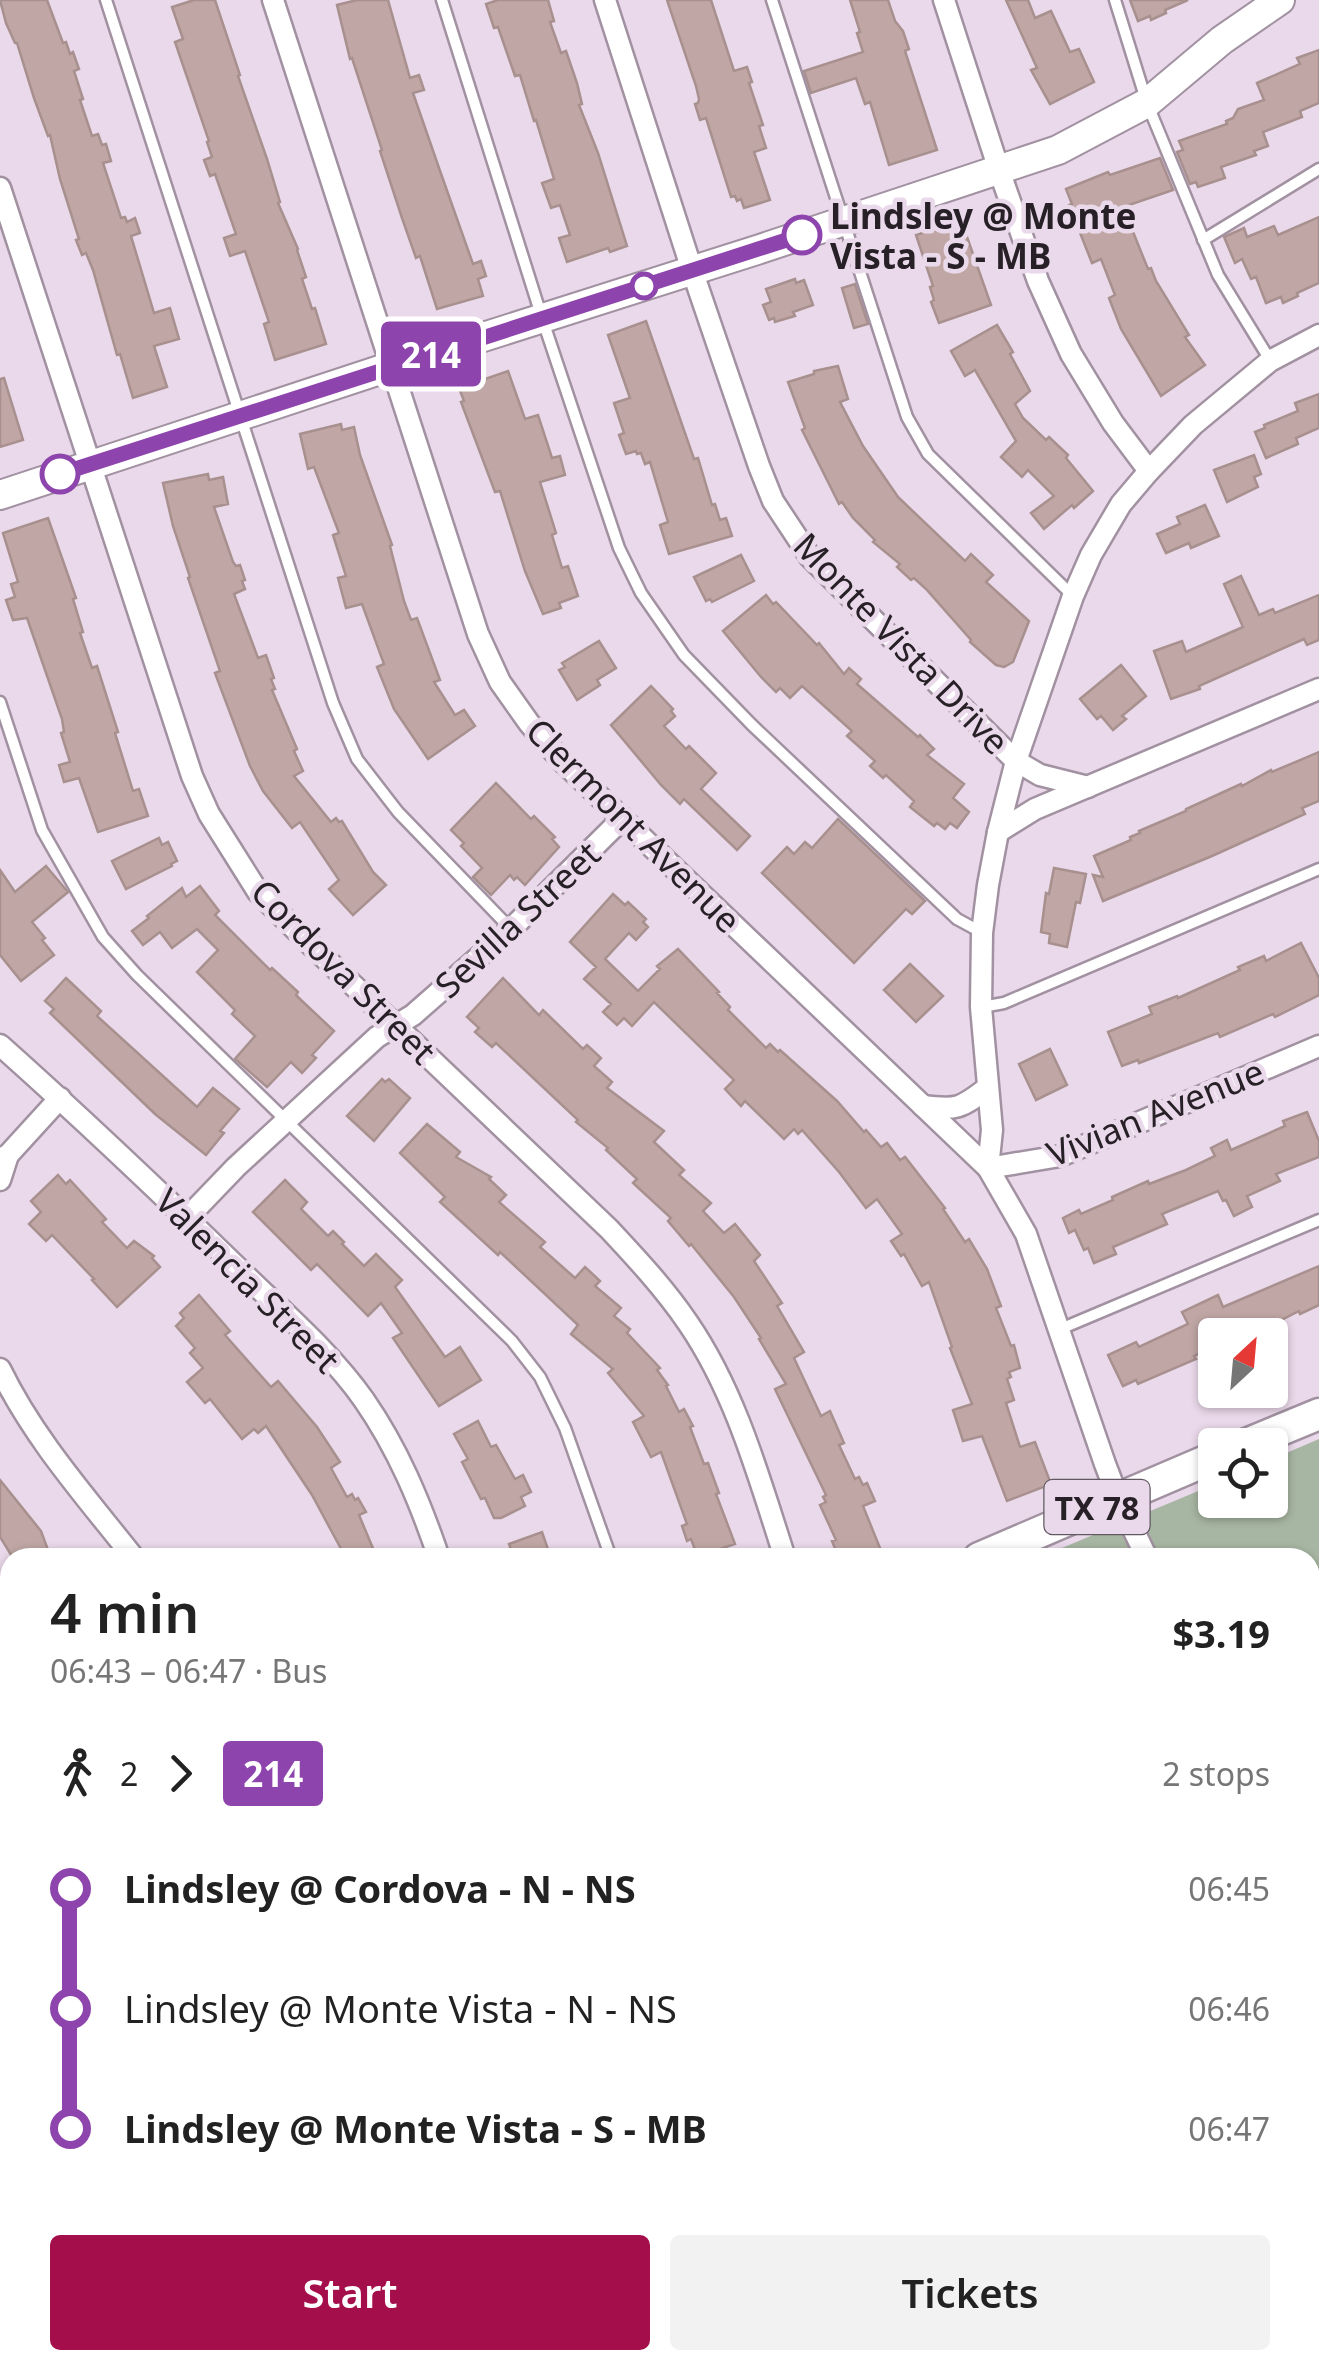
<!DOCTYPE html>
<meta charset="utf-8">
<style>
:root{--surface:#fff;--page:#f2f2f2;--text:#222;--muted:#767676;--accent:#a40e4b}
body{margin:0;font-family:"Noto Sans",sans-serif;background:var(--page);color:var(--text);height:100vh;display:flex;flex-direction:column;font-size:38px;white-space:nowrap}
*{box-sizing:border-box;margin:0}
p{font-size:32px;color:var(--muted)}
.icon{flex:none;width:55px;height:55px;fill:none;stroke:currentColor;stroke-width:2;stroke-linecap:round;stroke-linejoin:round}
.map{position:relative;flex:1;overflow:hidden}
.side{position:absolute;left:0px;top:1548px;width:1320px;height:822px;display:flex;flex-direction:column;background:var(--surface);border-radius:30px 30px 0 0;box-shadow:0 2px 8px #0004}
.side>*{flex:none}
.badge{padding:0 20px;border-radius:8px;font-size:35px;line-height:65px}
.needle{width:65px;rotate:26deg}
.tools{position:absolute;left:1198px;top:1318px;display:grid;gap:20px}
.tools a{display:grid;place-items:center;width:90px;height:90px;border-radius:10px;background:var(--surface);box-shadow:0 2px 8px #0004;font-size:50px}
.map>.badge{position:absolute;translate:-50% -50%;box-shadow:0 0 0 5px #fff}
.legs{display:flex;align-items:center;gap:15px;height:110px;padding:0 50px;font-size:32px}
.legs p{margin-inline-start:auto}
.overview{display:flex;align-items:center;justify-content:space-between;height:170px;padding:0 50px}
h1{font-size:55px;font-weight:600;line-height:75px}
.cta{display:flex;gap:20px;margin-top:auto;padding:20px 50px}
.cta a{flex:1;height:115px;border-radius:10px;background:var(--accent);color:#fff;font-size:40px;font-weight:600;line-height:115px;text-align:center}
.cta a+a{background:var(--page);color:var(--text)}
ul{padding:0 50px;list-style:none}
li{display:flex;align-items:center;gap:35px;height:120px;font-size:38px}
li i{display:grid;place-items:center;width:15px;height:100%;margin:0 12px;background:currentColor}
li i::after{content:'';width:25px;height:25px;margin:-12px;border:8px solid;border-radius:50%;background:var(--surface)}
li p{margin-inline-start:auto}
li:first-child i{background:linear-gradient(#0000 50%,currentColor 0)}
li:last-child i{background:linear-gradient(currentColor 50%,#0000 0)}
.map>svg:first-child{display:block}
.green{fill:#a7b6a2}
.building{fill:#c0a7a6;stroke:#a7908e;stroke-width:2.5}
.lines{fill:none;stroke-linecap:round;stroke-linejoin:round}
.lane-casing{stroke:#a191a1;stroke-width:15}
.street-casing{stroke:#a191a1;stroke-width:25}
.secondary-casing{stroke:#a191a1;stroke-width:32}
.primary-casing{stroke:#a191a1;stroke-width:35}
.path{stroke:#a497a4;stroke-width:4;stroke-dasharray:10 5;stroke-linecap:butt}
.lane{stroke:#fff;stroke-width:10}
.street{stroke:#fff;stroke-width:20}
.secondary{stroke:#fff;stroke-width:28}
.primary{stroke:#fff;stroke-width:30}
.line-1-casing{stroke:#fff;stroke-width:22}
.line-1{stroke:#8e44ad;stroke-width:15}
.stop-1-dot{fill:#fff;stroke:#8e44ad;stroke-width:5}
.labels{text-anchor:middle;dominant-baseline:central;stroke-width:9;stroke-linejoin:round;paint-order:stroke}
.shield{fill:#ead9ea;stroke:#625862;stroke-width:2.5}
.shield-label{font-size:32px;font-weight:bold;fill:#272127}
.stop-label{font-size:35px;font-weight:bold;fill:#272127;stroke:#ead9ea;text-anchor:start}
.street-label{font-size:35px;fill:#272127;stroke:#ead9ea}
</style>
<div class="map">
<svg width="1319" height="2369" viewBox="0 0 1319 2369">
<rect width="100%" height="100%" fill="#ead9ea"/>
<g class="green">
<polygon points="1319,1439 1319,1993 1310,2000 1310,1558 1038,1558 1215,1484 1215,1500 1270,1500 1270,1460"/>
<polygon points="10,1963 10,2021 0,2021 0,1967"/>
<polygon points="1319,2033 1319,2369 260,2369 255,2360 1310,2360 1310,2039"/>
<polygon points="10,2056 10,2150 0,2128 0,2057"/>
<polygon points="0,2196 10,2204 10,2360 210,2360 216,2369 0,2369"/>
</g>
<g class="building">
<polygon points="0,0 47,0 63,43 66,42 70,54 73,52 79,69 74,71 83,99 80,100 92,136 98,134 102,145 106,144 111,161 103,163 121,218 125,217 127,222 135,218 140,233 131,236 154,313 170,308 179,339 154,346 167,387 133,398 120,354 117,355 93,270 86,253 82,255 76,240 79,239 60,179 50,135 48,136 34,98 17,43 15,43 6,23"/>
<polygon points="194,0 215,0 240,75 238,76 267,159 280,202 278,203 298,249 297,250 306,277 302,279 312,309 315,308 326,344 275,360 264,324 269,322 245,251 230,256 224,238 236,234 215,174 210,176 204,160 212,157 207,142 209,141 175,42 183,39 172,7"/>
<polygon points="357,0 388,0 410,78 419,75 424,90 413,93 439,168 473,264 481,261 486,276 478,279 483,296 437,309 420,256 416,258 402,218 380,151 382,150 352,58 350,59 337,5"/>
<polygon points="498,0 548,0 554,21 550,22 561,53 566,51 577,83 582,104 579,105 598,153 627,246 610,252 608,248 567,262 559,238 570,235 560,205 551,208 542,183 554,179 536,120 534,121 520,75 515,76 498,27 494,28 486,4"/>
<polygon points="667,0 711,0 734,71 747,67 752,82 749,83 763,125 759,126 766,148 754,152 770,200 744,208 741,199 737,201 735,196 731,197 706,118 700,120 695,104 698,103 699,99 696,86"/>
<polygon points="850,0 888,0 895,21 903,31 909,49 905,51 937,150 889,165 870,102 865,104 856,78 811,93 804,71 863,52 857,33 860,32"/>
<polygon points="1006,0 1028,0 1035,18 1051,11 1070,52 1079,49 1094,82 1050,104 1031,70 1037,68"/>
<polygon points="1130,0 1188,0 1165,10 1166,13 1151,20 1150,16 1138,21"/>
<polygon points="1319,50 1319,103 1300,111 1302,117 1263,132 1268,146 1254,151 1256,155 1221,167 1225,178 1198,187 1196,182 1190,184 1177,152 1183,150 1179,141 1227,124 1226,121 1233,118 1238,109 1264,100 1257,83 1300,64 1297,58"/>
<polygon points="1160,158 1173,190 1123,207 1148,269 1151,268 1156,281 1189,335 1185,337 1205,365 1161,396 1121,329 1109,298 1115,295 1101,259 1092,263 1069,205 1072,204 1066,189 1108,172 1110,175"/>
<polygon points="1319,217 1319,283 1297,293 1298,296 1283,303 1281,297 1266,303 1256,277 1251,279 1242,259 1235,263 1224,237 1244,228 1247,237 1274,226 1278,235"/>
<polygon points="961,220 991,305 939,323 931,302 934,300 930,287 933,286 916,235"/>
<polygon points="795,279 796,283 804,280 813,305 793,312 795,316 775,322 774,318 769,320 763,305 771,302 766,289"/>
<polygon points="855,284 868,324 854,328 842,288"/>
<polygon points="646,321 694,459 698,458 712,505 715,504 720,520 726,518 732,536 669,554 660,525 668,522 650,462 645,464 641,453 637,454 636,451 626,454 619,435 624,433 614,403 630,398 608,335"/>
<polygon points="997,325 1013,352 1010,354 1030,391 1015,404 1023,418 1046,440 1049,437 1068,455 1066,458 1093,491 1074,508 1072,505 1044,529 1031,513 1054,496 1028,470 1022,477 1001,457 1016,441 975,370 965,376 951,351"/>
<polygon points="838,366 848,399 840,402 863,446 898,497 965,561 971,554 993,575 986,582 1029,621 1013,662 1004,667 996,665 970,642 971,640 926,589 914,578 911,580 897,567 900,564 873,542 875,540 853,518 842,502 839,504 802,430 805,428 788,382 814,374 814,371"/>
<polygon points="508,371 525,419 538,415 552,458 560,456 565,475 540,482 556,533 552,535 562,568 568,566 578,596 559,603 561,608 543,614 525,571 500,491 495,492 461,402 464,401 459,388"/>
<polygon points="4,378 23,440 0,447 0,379"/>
<polygon points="1319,394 1319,428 1296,438 1298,444 1266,458 1255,432 1265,428 1264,425 1298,411 1295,403"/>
<polygon points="341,424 342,430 354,427 360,455 392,545 390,546 404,601 411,620 417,618 440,680 434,682 455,715 464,710 475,726 428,759 394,709 377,667 384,664 362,604 346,608 338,578 346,576 333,535 339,533 314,467 308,469 300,434"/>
<polygon points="1254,455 1261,474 1254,477 1258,487 1227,502 1214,470"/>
<polygon points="208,474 209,480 223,477 228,504 214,507 233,562 236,566 240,565 245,580 242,581 245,589 234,594 258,658 266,655 274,678 271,679 275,689 272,690 297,749 294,751 303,771 294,776 331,822 336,818 339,822 342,821 373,872 386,885 353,915 329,889 339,880 300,822 292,828 263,791 250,766 215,673 220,671 188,578 190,577 173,526 163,483"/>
<polygon points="1205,505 1219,536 1191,548 1189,543 1166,553 1157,534 1180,524 1177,517"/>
<polygon points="48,518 76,598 73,599 83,632 80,633 92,668 97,666 118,732 115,733 133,791 139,789 148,816 98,832 79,778 64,782 59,765 70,762 61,733 64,732 62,719 27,618 13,620 6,600 15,597 11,584 18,582 3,533"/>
<polygon points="741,555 754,581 712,602 710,599 706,601 694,577"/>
<polygon points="1241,576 1259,615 1273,609 1275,613 1319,595 1319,640 1307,645 1304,639 1199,686 1200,689 1171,699 1154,651 1182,641 1186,652 1243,627 1224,584"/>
<polygon points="766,595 773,604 776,602 817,645 819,643 844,674 849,668 861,679 857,684 918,737 920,735 934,749 927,755 964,784 953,798 969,812 957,828 950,823 945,829 937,823 934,826 910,807 914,801 886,775 883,778 870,766 875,761 847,736 852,731 802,686 790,698 780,688 776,692 761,677 723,631"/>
<polygon points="599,641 616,668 597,680 600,685 577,700 559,670 565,667 562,663"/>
<polygon points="1121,665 1146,696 1122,716 1126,719 1113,730 1101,716 1097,719 1080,699"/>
<polygon points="651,686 673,709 671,711 675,716 664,726 686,749 689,746 716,773 701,789 750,836 737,850 684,799 680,804 661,785 611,725"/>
<polygon points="1319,752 1319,801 1302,808 1305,814 1212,856 1103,901 1093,875 1103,877 1094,856 1131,840 1130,837 1140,833 1139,831 1186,811 1186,809 1241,784 1242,786 1271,770 1272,772"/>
<polygon points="496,783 531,819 534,816 555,837 552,839 559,847 525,885 517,877 514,880 510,875 491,895 473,877 482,868 461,846 464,843 451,830"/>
<polygon points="838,819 925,901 912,914 906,909 854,963 762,873 787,847 794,854 805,842 812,848"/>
<polygon points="159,838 162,845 168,842 177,861 171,864 172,866 126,889 112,861"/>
<polygon points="46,866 68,892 32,922 45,938 42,940 54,955 21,981 0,955 0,870 15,892"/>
<polygon points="1054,868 1086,874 1080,903 1076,902 1067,947 1049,943 1050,934 1041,932 1046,893 1049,894"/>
<polygon points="200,886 219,911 215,915 270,970 272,968 298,992 296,995 301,1000 334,1031 312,1055 316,1058 302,1073 291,1062 267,1087 235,1059 255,1036 232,1014 235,1010 197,972 218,950 197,929 172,948 160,932 143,945 132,931 149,918 147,916 182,888 186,897"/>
<polygon points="613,894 625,905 628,902 646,919 643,922 648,927 636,940 629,933 605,959 638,991 660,969 657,966 678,949 719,992 717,993 730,1007 728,1010 766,1048 770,1044 778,1052 780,1050 837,1101 864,1132 866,1130 881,1147 887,1143 900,1160 905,1157 945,1208 943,1209 965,1242 969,1239 987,1269 1001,1306 996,1308 1011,1346 1014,1345 1020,1368 1009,1372 1011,1377 1007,1379 1014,1400 1006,1403 1020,1447 1035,1442 1051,1484 1007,1501 982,1436 963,1441 953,1410 972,1404 950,1348 952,1347 929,1282 922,1286 904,1254 901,1256 891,1241 902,1234 877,1199 866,1208 839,1172 802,1130 798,1134 794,1129 784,1139 745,1101 741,1106 725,1089 734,1080 654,1002 632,1026 624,1018 617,1025 603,1012 611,1004 584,979 596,967 570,942"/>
<polygon points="1301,943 1319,978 1319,995 1275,1017 1273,1014 1220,1037 1218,1033 1139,1063 1138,1060 1122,1066 1108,1032 1152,1014 1149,1007 1177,996 1178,998 1240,970 1238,967 1264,956 1266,961"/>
<polygon points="910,964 943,996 916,1022 884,990"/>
<polygon points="66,978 101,1011 97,1016 197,1107 213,1088 239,1109 220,1131 224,1133 206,1155 155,1114 50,1013 54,1009 45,1001"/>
<polygon points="503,978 539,1015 543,1010 583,1049 587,1045 601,1058 594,1066 612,1082 607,1088 664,1131 654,1142 684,1170 679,1175 711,1203 703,1211 724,1233 735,1224 760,1255 754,1261 782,1303 777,1306 804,1352 794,1358 821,1416 830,1411 844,1443 839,1445 855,1479 859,1477 863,1485 867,1483 875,1501 863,1506 884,1558 839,1558 832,1541 836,1540 820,1505 826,1502 823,1497 826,1495 775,1389 786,1384 759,1339 761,1338 734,1297 691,1244 689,1246 668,1221 671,1218 633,1183 637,1179 606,1150 608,1148 576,1122 578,1120 496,1043 492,1047 475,1032 479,1028 467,1017"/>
<polygon points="1050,1049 1067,1085 1036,1100 1019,1064"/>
<polygon points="382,1079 385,1082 389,1079 410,1098 374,1141 347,1116"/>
<polygon points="1307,1112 1319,1141 1319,1157 1276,1174 1280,1181 1247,1196 1252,1207 1234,1216 1226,1200 1223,1201 1218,1191 1162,1214 1167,1224 1113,1247 1116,1254 1094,1263 1088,1248 1084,1250 1075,1230 1069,1233 1063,1218 1079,1210 1081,1214 1113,1200 1112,1197 1148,1181 1149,1184 1186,1170 1215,1156 1211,1148 1227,1140 1231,1150 1285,1126 1283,1121"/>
<polygon points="427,1124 460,1152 456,1157 491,1177 489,1179 506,1195 499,1202 545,1242 540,1247 575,1278 585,1267 600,1281 595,1286 621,1308 614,1316 630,1329 627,1333 660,1368 657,1370 668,1385 666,1386 679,1412 684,1409 693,1426 690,1427 704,1464 708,1463 719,1493 716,1494 735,1544 705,1554 704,1552 697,1555 691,1539 687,1541 682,1526 687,1524 661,1452 651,1457 633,1422 644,1416 608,1373 613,1369 571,1334 578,1325 500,1252 498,1255 440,1202 445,1197 400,1153"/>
<polygon points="58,1175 66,1184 70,1180 106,1219 102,1222 127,1248 134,1241 154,1256 152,1258 160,1267 117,1307 92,1280 94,1279 52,1235 46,1241 29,1224 41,1212 31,1201"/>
<polygon points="285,1180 307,1202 301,1209 328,1236 333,1231 344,1242 342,1244 364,1266 376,1254 402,1280 395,1287 445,1357 460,1347 481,1380 439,1406 393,1338 402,1333 381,1303 368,1316 317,1264 311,1270 253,1212"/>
<polygon points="1319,1266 1319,1305 1300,1314 1299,1311 1252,1335 1215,1335 1215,1346 1194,1356 1196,1359 1138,1384 1136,1380 1123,1386 1108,1355 1136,1342 1139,1347 1188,1324 1182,1312 1218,1295 1223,1307"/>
<polygon points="199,1295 230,1331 225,1335 271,1387 278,1381 317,1427 340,1462 331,1468 347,1497 352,1494 355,1500 358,1498 366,1512 359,1515 377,1558 346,1558 312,1495 266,1426 258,1433 254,1429 242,1439 210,1399 205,1403 187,1382 203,1368 190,1353 195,1348 176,1326 184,1318 180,1313"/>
<polygon points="478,1421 491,1447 496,1445 515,1479 523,1475 531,1492 521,1497 525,1506 501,1518 494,1518 485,1498 481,1499 462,1462 468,1459 454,1434"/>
<polygon points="0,1480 41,1531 51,1558 13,1558 0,1537"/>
<polygon points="542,1532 551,1558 514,1558 509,1544"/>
</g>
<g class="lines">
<defs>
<g id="lane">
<polyline points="106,0 333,703 357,759 398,812 511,929"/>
<polyline points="442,0 542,318 619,548 641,593 684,655 752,725 957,919 981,932"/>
<polyline points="772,0 907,417 928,454 1072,595"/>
<polyline points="1115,0 1147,103 1218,275 1270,360"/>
<polyline points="1203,240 1319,169"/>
<polyline points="0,702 42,830 103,937 137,975 512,1341 540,1377 565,1428 611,1558"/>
<polyline points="982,1007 1004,1003 1319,869"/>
<polyline points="1058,1330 1319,1220"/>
<polyline points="0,1753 1,1753"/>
</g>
<g id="street">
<polyline points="273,0 478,634 500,682 529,723 562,761 988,1168 1026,1234 1105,1464 1118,1498 1147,1558"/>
<polyline points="605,0 692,270 759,466 773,501 810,557 1016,761 1040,775 1088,787"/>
<polyline points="944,0 999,170 1038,281 1071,354 1113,423 1149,471"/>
<path d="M0,188L192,776L209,814L258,892L309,943L609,1229C637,1259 665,1289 688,1323C736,1393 759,1478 785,1558"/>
<polyline points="1319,335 1270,361 1193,425 1149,471 1121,504 1091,555 1073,596 1016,761 998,832 988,885 982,933 981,1007 992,1130 988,1168 1060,1156 1319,1046"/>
<polyline points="998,832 1035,809 1319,689"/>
<path d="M0,1045C83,1119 164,1196 244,1274C285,1314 331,1353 364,1400C398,1449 420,1502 439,1558"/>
<path d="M923,1106C957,1110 960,1109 987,1088"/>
<polyline points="0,1159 8,1155 60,1098"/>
<polyline points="0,1180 8,1155"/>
<polyline points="187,1218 236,1167 377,1037 413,1015 511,929 623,818"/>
<path d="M0,1369C34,1439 86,1497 134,1558"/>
<polyline points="1310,1740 1319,1750"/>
<polyline points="0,2163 10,2173"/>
<polyline points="235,2360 240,2369"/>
</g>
<polyline id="secondary" points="0,495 392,366 760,249 1058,150 1147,103 1222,40 1280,0"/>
<g id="primary">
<polyline points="1244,1445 1319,1414"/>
<polyline points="979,1558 1215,1457"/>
<polyline points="0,1935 10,1931"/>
<polyline points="1310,2011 1319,2004"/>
<polyline points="0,2039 10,2040"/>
</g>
</defs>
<use href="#lane" class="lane-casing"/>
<use href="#street" class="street-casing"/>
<use href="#secondary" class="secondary-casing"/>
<use href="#primary" class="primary-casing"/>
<g class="path">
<polyline points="1310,2282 1319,2277"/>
<polyline points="462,2360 465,2369"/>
<polyline points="728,2360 737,2369"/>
<polyline points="1044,2369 1055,2360"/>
</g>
<use href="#lane" class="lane"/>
<use href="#street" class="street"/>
<use href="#secondary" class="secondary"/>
<use href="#primary" class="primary"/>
</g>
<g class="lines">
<defs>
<polyline id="line-1" points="60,474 802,235"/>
</defs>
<use href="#line-1" class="line-1-casing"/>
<use href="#line-1" class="line-1"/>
</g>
<g class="stop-1-dot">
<circle cx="802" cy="235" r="18"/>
<circle cx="644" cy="286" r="12"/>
<circle cx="60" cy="474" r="18"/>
</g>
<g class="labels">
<rect class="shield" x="1044.5" y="1480" width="105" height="54" rx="8"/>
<g class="shield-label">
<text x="1097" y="1507">TX 78</text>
</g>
<g class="stop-label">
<text x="830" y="215">Lindsley @ Monte<tspan x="830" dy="40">Vista - S - MB</tspan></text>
</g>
<g class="street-label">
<text transform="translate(902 643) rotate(46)">Monte Vista Drive</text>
<text transform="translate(634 825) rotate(45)">Clermont Avenue</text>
<text transform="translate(517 919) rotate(-43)">Sevilla Street</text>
<text transform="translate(344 971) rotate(45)">Cordova Street</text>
<text transform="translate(1155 1112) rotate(-22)">Vivian Avenue</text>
<text transform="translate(248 1280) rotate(45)">Valencia Street</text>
</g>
</g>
</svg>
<div class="tools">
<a><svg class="needle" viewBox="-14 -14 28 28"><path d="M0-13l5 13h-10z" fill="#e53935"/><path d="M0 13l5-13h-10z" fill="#767676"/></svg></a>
<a><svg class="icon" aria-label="locate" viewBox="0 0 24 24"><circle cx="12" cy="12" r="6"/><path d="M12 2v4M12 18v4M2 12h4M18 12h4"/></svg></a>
</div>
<b class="badge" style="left:431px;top:354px;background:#8e44ad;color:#fff">214</b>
<section class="side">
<div class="overview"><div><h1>4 min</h1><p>06:43 – 06:47 · Bus</p></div><b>$3.19</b></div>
<div class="legs"><svg class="icon" aria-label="walk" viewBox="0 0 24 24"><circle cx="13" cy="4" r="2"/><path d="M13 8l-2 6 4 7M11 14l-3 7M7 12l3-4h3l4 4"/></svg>2<svg class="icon" aria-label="forward" viewBox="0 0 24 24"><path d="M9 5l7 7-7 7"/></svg><b class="badge" style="background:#8e44ad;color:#fff">214</b><p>2 stops</p></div>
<ul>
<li><i style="color:#8e44ad"></i><b>Lindsley @ Cordova - N - NS</b><p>06:45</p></li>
<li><i style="color:#8e44ad"></i><span>Lindsley @ Monte Vista - N - NS</span><p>06:46</p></li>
<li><i style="color:#8e44ad"></i><b>Lindsley @ Monte Vista - S - MB</b><p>06:47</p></li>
</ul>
<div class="cta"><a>Start</a><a>Tickets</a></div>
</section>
</div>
